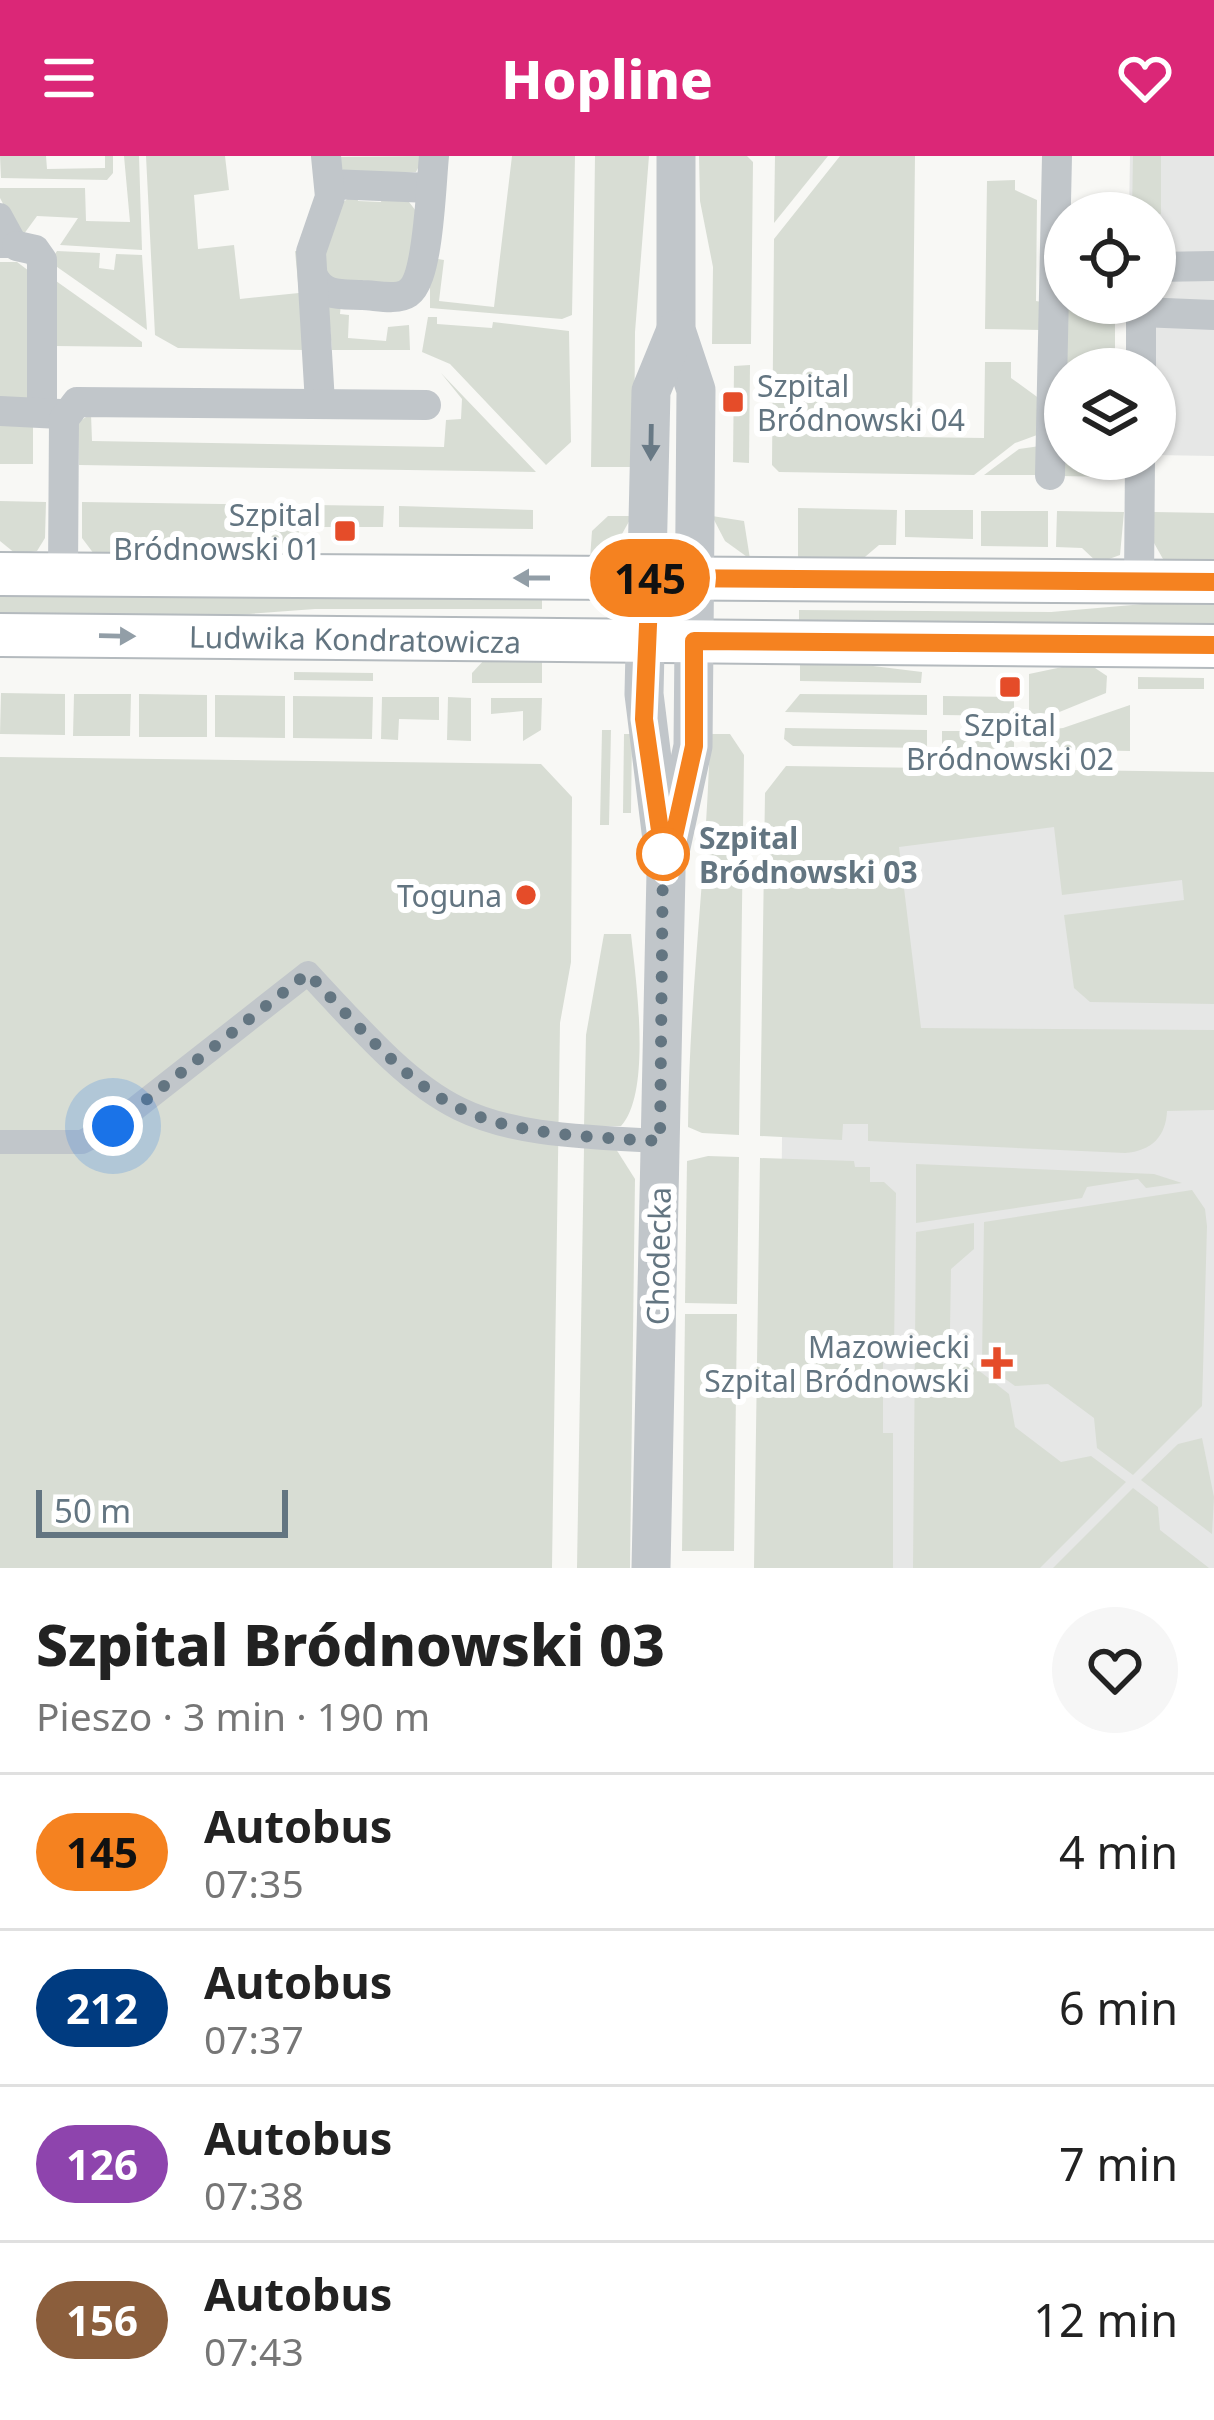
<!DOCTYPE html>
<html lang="pl">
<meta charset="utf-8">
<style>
:root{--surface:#fff;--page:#f6f6f6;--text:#222;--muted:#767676;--line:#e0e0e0;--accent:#db2777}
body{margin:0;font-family:"Noto Sans",sans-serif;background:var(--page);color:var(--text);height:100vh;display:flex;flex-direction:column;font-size:45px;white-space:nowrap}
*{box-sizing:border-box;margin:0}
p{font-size:39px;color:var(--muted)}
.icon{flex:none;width:66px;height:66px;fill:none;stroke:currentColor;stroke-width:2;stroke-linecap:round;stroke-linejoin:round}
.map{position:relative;height:1412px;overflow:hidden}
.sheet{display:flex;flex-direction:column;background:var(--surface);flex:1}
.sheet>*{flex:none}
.badge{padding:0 24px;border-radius:39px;font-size:42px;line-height:78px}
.buttons{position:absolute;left:1044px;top:36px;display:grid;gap:24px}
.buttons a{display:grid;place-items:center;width:132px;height:132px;border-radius:50%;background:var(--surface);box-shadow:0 3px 9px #0004;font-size:60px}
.scale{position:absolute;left:36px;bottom:30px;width:252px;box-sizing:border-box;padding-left:12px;border:6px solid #637581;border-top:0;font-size:33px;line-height:42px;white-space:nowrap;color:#637581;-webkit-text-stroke:9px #fff;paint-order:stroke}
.you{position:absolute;width:60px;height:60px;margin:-30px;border:9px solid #fff;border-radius:50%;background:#1a73e8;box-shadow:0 0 0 18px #1a73e833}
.map>.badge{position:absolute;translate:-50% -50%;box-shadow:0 0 0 6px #fff}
.round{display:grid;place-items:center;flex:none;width:126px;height:126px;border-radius:63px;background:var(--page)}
.head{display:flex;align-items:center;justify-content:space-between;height:204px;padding:0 36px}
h1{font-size:57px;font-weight:800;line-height:90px}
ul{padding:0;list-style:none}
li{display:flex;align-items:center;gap:36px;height:156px;padding:0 36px;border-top:3px solid var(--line)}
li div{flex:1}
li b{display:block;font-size:45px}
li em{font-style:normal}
li .badge{min-width:132px;font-weight:700;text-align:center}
header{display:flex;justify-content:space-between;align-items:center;height:156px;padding:0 36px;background:var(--accent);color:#fff;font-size:54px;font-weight:800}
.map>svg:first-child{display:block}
.built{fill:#e6e7e6}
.green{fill:#d8ddd4}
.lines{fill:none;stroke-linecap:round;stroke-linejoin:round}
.secondary-casing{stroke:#b4babe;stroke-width:46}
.pedestrian{stroke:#c1c6ca;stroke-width:24}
.minor{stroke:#c1c6ca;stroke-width:30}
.tertiary{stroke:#c1c6ca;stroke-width:39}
.secondary{stroke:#fff;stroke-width:42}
.oneway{fill:#687985}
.oneway2{fill:#929ea7}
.line-casing{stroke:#fff;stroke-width:27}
.line{stroke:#f58220;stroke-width:18}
.walk{stroke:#637581;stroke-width:12;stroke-dasharray:0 21.6}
.poi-dot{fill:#e54c29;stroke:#fff;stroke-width:4.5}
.stop-dot{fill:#fff;stroke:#f58220;stroke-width:6}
.labels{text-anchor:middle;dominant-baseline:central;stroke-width:12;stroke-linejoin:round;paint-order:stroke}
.poi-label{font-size:30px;fill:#637581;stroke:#fff;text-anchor:end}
.street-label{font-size:30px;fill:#637581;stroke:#fff}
.stop-label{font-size:30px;font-weight:bold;fill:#637581;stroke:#fff;text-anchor:start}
</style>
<header><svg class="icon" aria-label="menu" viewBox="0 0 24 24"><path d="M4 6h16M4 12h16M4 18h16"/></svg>Hopline<svg class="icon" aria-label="heart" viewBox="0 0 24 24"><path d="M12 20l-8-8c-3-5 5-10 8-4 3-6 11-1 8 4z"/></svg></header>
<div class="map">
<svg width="1214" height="1412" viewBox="0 0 1214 1412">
<rect width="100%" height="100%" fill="#f8f8f5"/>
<g class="built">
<polygon points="1130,0 1214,0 1214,300 1155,299 1155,57 1129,57"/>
<polygon points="882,641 1214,646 1214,1412 778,1412 782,981"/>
</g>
<g class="green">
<polygon points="0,0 46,0 47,13 105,12 105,0 113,0 113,17 107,24 1,22"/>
<polygon points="124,0 139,0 142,94 60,89 78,62 37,60 21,82 0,42 0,32 85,32 86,65 130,66"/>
<polygon points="146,0 225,0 229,34 194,39 198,93 234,89 240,143 299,137 295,95 299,96 305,194 178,192 155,179"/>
<polygon points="424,0 416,16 346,19 334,1"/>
<polygon points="512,0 575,0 572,159 562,163 430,152 430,109 438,103 444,104 439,145 494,151"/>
<polygon points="595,0 649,0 635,176 634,311 591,311"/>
<polygon points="699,0 747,0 753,6 751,188 712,188 713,111 700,45"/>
<polygon points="775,0 828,0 774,67"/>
<polygon points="840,0 915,0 912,281 984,282 985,206 1011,206 1011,222 1040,243 1037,279 1015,287 974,319 779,316 772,309 774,83"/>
<polygon points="1133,0 1161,0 1161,58 1132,57"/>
<polygon points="1015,24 1015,34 1037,44 1036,145 1042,146 1041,174 985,173 987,25"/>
<path d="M357,39L358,45L381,46L382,40L409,46L416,55L411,115L397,129L328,126C324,94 318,52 357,39Z"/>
<polygon points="57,95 100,97 99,112 114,114 116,98 142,99 147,174 50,106"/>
<polygon points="0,106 17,106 29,115 34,247 0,247"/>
<polygon points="56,125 142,186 142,191 55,190"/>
<polygon points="341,147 340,158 349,159 348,182 386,185 388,171 409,169 410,194 332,194 328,150"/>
<polygon points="1065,147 1115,147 1115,213 1065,213 1065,303 1114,303 1114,321 1060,320"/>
<polygon points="428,161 437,161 437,168 492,172 493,166 569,175 571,286 546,309 450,208 422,196"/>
<polygon points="750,209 749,307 733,306 734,210"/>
<polygon points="441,217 536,316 79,309 78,266 91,258 92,285 444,291 446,264 461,263 462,243"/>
<polygon points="0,263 33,265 33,308 0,308"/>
<polygon points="1040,290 1039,319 984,319 1019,293"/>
<polygon points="0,345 46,346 45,382 37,395 16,398 0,385"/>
<polygon points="82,346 299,349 299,390 257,400 94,398 82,382"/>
<polygon points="315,349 384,350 383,371 315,371"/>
<polygon points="399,350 533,354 533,373 399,371"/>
<polygon points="798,352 897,354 896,389 879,389 859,406 798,405"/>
<polygon points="905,354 973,354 973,383 905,381"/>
<polygon points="981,355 1048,355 1048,391 981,390"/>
<polygon points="1057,355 1124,356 1120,399 1098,407 1082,392 1056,391"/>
<polygon points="1154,356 1214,357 1214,408 1163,403 1154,387"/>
<polygon points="608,360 632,360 617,387 590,403 592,375"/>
<polygon points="712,360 744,365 750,403 725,385"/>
<polygon points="0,433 542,438 542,453 315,453 143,466 0,465"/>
<polygon points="1214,442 1214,474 799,469 799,454 1051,456"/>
<polygon points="542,501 542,527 472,527 472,517 485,503"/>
<polygon points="800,501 922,516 921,527 800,525"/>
<polygon points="1086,506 1107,520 1106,537 1057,557 1029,560 1029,518"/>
<polygon points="294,516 373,517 373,525 294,524"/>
<polygon points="1138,521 1204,522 1204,533 1138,533"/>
<polygon points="1,537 65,538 65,579 0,578"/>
<polygon points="74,538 131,538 130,580 73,580"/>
<polygon points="139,538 207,539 207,581 139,581"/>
<polygon points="800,538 927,539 927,559 785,556"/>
<polygon points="215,539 285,540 285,582 215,581"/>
<polygon points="293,540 373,541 372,583 293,582"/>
<polygon points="943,540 1014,541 1014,560 943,559"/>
<polygon points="382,541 439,541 439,564 399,563 398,584 381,583"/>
<polygon points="448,541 471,542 471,585 447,584"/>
<polygon points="491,542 542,542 541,574 523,585 523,555 491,558"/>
<polygon points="1130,549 1130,595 1030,593 1029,576 1063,572"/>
<polygon points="785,572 927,574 927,592 793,590 784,583"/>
<polygon points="602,574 611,574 609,669 600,669"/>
<polygon points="942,575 1014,575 1014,593 942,592"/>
<polygon points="624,578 632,578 631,657 623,657"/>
<path d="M710,578H730L744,599L739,979L702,977L688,971C689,839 707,709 710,578Z"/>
<polygon points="0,601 541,608 572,641 571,806 560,867 552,1412 0,1412"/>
<path d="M786,610L1214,616V848L1090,846L1074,832L1064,759L1184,744L1182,724L1062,739L1054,671L899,691L921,872L1214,874V954L1167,955C1166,980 1152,995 1125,997L868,985V968H843L842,984L760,980L765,637Z"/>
<path d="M604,778H631C636,824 652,936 621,970L584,971L586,879Z"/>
<polygon points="584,992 616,993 635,1023 630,1412 577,1412"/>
<polygon points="708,1000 739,1001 737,1148 685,1147 687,1005"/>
<polygon points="760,1002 854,1005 855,1011 870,1011 870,1026 884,1026 896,1037 894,1195 883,1197 883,1277 893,1277 893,1412 754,1412"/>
<polygon points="916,1008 1154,1018 1182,1027 1146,1032 1138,1023 1087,1031 1082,1042 916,1067"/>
<polygon points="1192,1034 1205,1053 1207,1070 1202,1250 1133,1319 1097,1292 1094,1262 1048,1228 1015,1230 982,1206 984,1066"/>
<polygon points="974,1067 974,1093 951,1113 950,1175 973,1194 973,1210 1009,1238 1015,1271 1061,1306 1091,1300 1126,1326 1040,1412 913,1412 916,1076"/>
<polygon points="685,1158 737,1158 734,1395 682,1395"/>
<polygon points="1202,1282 1214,1341 1212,1378 1141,1324 1178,1288"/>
<polygon points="1133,1332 1158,1351 1160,1374 1209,1412 1053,1412"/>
</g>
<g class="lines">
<defs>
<g id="secondary">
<polyline points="0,418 1214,426"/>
<polyline points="0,479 1214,490"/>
</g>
</defs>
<use href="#secondary" class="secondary-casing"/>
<g class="pedestrian">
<polyline points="0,59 17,90 0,90"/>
<path d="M0,986H82L113,970L308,817C443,964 459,976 660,985"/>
</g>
<g class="minor">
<polyline points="330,28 430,32"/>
<polyline points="17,90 35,94 42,104 42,255"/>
<polyline points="1155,111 1214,110"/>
<path d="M313,120C323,141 341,138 362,139C375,139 396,145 408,137C429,123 431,27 434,0"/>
<polyline points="1141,156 1214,159"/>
<polyline points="1141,213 1141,147"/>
<polyline points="320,247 311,96 330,41 326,0"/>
<polyline points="0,255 60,258"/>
<polyline points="1050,319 1057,0"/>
<polyline points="63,418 64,263 77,246 426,249"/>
<polyline points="1139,426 1140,303"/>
</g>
<g class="tertiary">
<polyline points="671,691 693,590 694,485 696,234 676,174 676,0"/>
<polyline points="651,1412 666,716 644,538 651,235 676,174"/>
</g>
<use href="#secondary" class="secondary"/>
</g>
<defs><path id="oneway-solid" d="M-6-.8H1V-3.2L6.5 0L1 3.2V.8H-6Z" transform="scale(3)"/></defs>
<use class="oneway" href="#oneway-solid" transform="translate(651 286) rotate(91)"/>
<g class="oneway2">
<use href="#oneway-solid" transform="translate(532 422) rotate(-180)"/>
<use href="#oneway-solid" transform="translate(117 480) rotate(1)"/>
</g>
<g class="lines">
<defs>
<polyline id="line" points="1214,426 650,422 644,563 666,716 694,590 694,485 1214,489"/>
</defs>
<use href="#line" class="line-casing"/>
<use href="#line" class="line"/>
<path class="walk" d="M113,970L308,817C444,964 459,975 660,985L663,698"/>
</g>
<g class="poi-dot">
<rect x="721" y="234" width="24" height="24" rx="6"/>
<rect x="333" y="363" width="24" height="24" rx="6"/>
<rect x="998" y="519" width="24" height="24" rx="6"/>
<circle cx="526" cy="739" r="12"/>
<path d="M991 1189h12v12h12v12h-12v12h-12v-12h-12v-12h12z"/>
</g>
<circle class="stop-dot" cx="663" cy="698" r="24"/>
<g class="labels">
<g class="poi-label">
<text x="757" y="229" text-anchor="start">Szpital<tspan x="757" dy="34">Bródnowski 04</tspan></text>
<text x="321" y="358">Szpital<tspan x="321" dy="34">Bródnowski 01</tspan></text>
<text x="1010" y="568" text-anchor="middle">Szpital<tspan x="1010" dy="34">Bródnowski 02</tspan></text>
<text x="502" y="739">Toguna</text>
<text x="970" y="1190">Mazowiecki<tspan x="970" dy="34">Szpital Bródnowski</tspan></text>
</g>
<g class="street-label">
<text transform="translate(355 483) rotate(1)">Ludwika Kondratowicza</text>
<text transform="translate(658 1100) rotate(-89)">Chodecka</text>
</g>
<g class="stop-label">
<text x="699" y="681">Szpital<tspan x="699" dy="34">Bródnowski 03</tspan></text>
</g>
</g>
</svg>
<div class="buttons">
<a><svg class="icon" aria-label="locate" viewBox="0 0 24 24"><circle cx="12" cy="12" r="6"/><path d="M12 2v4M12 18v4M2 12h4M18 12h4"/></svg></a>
<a><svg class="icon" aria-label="layers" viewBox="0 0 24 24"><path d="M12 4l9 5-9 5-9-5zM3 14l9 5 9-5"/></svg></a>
</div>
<div class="scale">50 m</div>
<div class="you" style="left:113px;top:970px"></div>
<b class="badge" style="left:650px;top:422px;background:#f58220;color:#111">145</b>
</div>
<section class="sheet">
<div class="head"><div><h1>Szpital Bródnowski 03</h1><p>Pieszo · 3 min · 190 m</p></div><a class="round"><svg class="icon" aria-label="heart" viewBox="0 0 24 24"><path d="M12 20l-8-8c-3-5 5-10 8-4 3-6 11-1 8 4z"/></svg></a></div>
<ul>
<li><span class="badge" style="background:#f58220;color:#111">145</span><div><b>Autobus</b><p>07:35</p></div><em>4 min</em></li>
<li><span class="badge" style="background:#003b80;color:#fff">212</span><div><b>Autobus</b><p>07:37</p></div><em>6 min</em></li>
<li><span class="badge" style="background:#8e44ad;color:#fff">126</span><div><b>Autobus</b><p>07:38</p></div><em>7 min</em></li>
<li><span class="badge" style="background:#8b5e3c;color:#fff">156</span><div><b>Autobus</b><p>07:43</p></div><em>12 min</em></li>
</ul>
</section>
